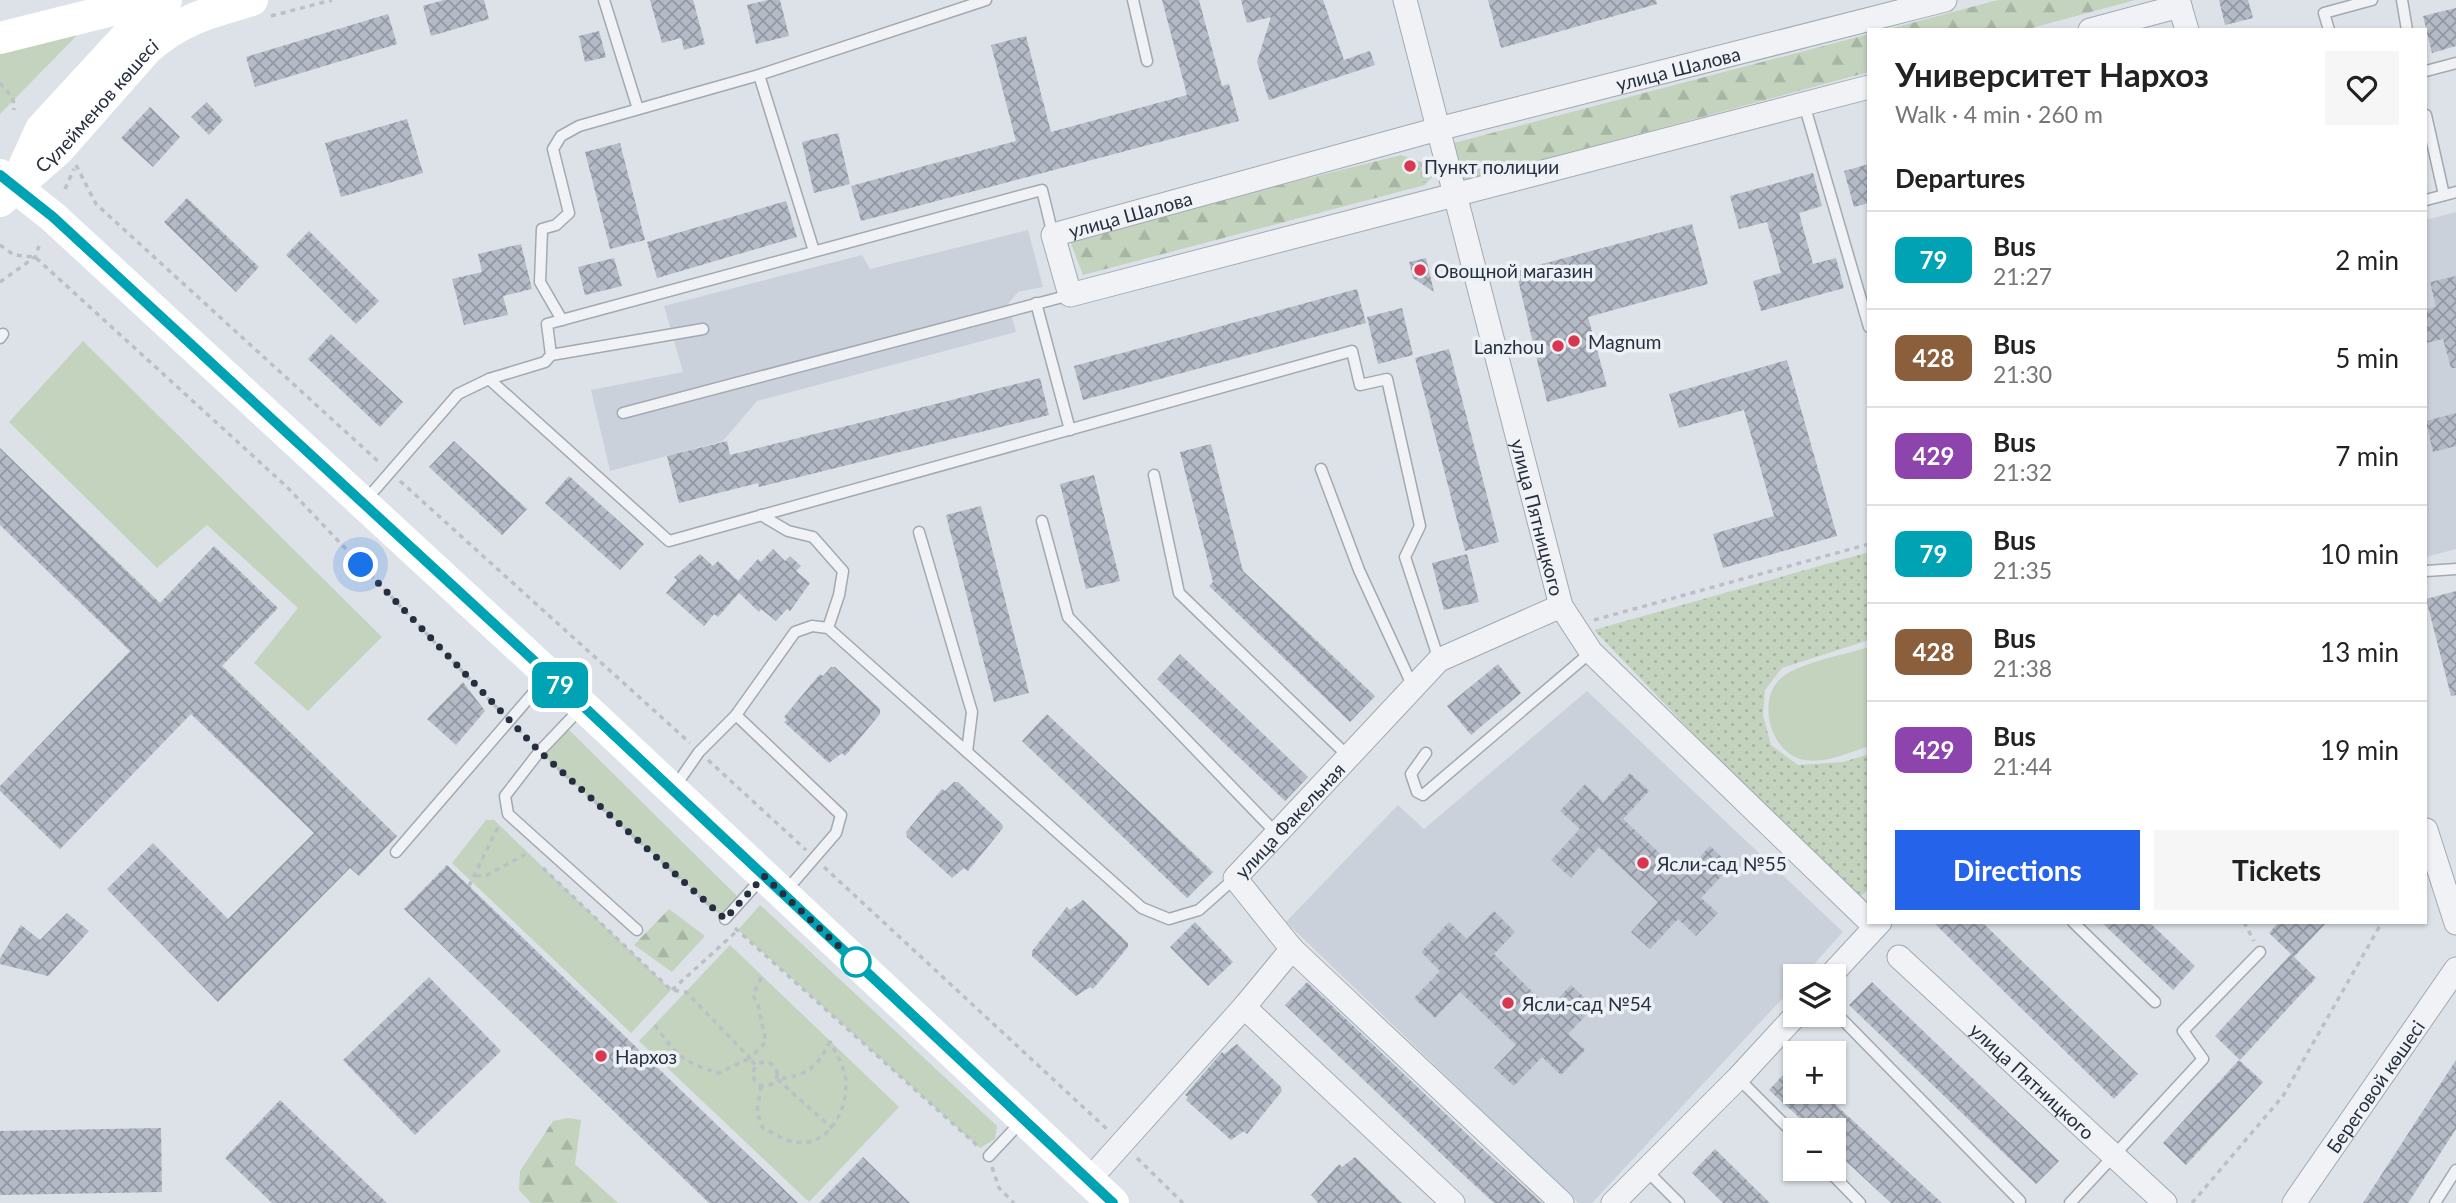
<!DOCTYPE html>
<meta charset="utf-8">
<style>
:root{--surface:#fff;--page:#f6f6f6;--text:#222;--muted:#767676;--line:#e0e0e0;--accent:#2563eb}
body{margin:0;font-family:Lato,sans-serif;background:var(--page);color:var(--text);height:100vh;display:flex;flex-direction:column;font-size:26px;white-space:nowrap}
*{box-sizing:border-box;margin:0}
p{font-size:23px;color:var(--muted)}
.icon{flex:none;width:38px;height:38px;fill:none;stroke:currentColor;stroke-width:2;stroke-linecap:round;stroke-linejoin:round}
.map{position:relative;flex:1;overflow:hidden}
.drawer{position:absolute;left:1867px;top:28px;width:560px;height:896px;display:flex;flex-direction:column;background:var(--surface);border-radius:0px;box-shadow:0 2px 5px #0004}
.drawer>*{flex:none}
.badge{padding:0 14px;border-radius:10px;font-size:24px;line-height:46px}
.tools{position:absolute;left:1783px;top:964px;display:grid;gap:14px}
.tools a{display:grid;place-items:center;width:63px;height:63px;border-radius:0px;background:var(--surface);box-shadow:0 2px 5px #0004;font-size:35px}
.you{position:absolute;width:35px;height:35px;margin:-18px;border:5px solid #fff;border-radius:50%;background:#1a73e8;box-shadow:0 0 0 10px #1a73e833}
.map>.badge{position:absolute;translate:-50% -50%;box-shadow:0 0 0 4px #fff}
h2{padding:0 28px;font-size:26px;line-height:63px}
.round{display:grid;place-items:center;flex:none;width:74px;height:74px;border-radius:0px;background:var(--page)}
.summary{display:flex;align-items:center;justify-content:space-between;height:119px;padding:0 28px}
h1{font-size:33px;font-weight:700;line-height:52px}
.cta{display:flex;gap:14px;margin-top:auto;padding:14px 28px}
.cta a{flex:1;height:80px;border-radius:0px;background:var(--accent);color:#fff;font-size:28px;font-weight:700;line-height:80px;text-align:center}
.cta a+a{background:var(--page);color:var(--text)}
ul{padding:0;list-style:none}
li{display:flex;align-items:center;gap:21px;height:98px;padding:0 28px;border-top:2px solid var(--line)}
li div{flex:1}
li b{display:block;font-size:26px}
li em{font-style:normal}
li .badge{min-width:77px;font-weight:700;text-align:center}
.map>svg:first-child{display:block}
.built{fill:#cbd1db}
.grass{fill:#c3d3be}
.forest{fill:url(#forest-firs)}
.park{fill:url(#park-dots)}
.building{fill:url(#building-cross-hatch)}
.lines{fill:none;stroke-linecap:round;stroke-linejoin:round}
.lane-casing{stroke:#a2a9b2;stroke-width:13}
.street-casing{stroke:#a2a9b2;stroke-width:25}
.path{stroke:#bbbfc7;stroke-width:3.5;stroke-dasharray:5 5;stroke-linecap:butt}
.lane{stroke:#f0f2f6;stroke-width:10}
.street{stroke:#f0f2f6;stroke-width:23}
.secondary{stroke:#fff;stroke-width:32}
.line-casing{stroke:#fff;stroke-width:16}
.line{stroke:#00a3b4;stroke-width:10}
.walk{stroke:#252f40;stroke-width:7;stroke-dasharray:0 12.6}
.poi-dot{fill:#d9374f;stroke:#edf1f6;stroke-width:2.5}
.stop-dot{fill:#fff;stroke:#00a3b4;stroke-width:3.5}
.labels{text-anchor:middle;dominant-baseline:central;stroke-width:7;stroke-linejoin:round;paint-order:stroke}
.street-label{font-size:19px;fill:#252f40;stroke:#edf1f6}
.poi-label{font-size:19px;fill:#252f40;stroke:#edf1f6;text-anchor:start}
</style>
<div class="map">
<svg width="2456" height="1203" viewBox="0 0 2456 1203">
<defs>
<pattern id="forest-firs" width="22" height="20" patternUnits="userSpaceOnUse" patternTransform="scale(1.75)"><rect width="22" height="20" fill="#c3d3be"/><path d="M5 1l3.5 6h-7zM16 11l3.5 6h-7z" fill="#a7b5a4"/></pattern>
<pattern id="park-dots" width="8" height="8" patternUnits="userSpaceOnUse" patternTransform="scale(1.75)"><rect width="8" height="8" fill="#c3d3be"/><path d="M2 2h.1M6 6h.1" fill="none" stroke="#a7b5a4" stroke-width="1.8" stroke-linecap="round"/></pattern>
<pattern id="building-cross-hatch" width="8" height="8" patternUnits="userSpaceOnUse" patternTransform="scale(1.75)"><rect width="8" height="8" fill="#b4bbc6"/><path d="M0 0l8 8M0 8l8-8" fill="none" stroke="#9298a2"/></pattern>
</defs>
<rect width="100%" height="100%" fill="#dde2e8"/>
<g class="built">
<polygon points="2456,212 2456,549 2426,557 2426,220"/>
<polygon points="1028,230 1043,287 1018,292 1008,304 1016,332 757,401 723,441 610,471 591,390 683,372 664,306 862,255 870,269"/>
<polygon points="1587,691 1843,932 1803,976 1796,976 1795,985 1592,1203 1578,1203 1286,922 1398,805 1424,829"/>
</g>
<g class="grass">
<polygon points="88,24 0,114 0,45"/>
<polygon points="83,341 382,637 308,711 254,663 298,608 207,525 157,568 9,422"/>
<path d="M1869,647V746C1848,753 1823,765 1800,759C1771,750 1758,704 1778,681C1794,663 1845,655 1869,647Z"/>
<polygon points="564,725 742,901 725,919 539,752"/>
<polygon points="486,820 494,820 671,990 631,1033 452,863"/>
<polygon points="760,905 997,1126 995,1139 980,1148 738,930"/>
<polygon points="730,945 899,1107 809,1202 639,1041"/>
</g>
<g class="forest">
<polygon points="1998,0 2135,0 2025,30 1885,30"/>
<polygon points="1869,34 1869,72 1461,182 1450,144"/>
<polygon points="1401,155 1431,165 1433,176 1425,185 1083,275 1069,238"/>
<polygon points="669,909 705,936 672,972 634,945"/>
<polygon points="568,1118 581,1120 575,1164 618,1203 531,1203 519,1190 520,1171 553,1121"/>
</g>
<polygon class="park" points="1869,552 1869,640 1782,668 1765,690 1763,715 1771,745 1798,765 1843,762 1869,754 1869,889 1861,896 1747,790 1594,630"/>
<g class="building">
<polygon points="444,0 484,0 489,19 431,36 423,6"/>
<polygon points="650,0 693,0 705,44 684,50 681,38 662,43"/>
<polygon points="768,0 780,0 789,36 756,44 747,5"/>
<polygon points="1162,0 1199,0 1222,86 1229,84 1239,121 861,221 851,186 1016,141 991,45 1026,36 1051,132 1187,95"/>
<polygon points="1241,0 1323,0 1344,60 1370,51 1375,65 1269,100 1257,62 1271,17 1247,23"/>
<polygon points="1488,0 1656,0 1657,4 1501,48"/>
<polygon points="2219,0 2248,0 2253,18 2225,25"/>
<polygon points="2456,8 2456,46 2432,53 2423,16"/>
<polygon points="388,14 397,44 255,87 246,57"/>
<polygon points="599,31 606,57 585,62 579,36"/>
<polygon points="207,102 223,120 209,135 191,117"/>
<polygon points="150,107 180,137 153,167 121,138"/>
<polygon points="407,119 423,173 341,197 325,143"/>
<polygon points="838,133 850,184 814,193 802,142"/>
<polygon points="620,143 645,240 610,249 585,152"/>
<polygon points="1869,164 1869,203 1854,207 1844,171"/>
<polygon points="1813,173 1822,206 1799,213 1813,264 1836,258 1844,288 1761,311 1753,281 1781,273 1767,222 1739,229 1730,196"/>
<polygon points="187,198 259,267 236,292 164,222"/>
<polygon points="786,201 797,237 657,278 647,242"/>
<polygon points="1692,224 1708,284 1588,317 1607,386 1547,402 1516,271"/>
<polygon points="309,231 379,301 356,324 286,255"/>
<polygon points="521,244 532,289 503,296 508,315 464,325 452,279 482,272 478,254"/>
<polygon points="614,258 622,286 585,295 578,267"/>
<polygon points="1426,258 1434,292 1413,278 1409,262"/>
<polygon points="2456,276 2456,368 2451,368 2443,339 2426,343 2426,309 2436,307 2430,282"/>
<polygon points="1357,289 1366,323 1083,400 1074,366"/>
<polygon points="1402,308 1413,355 1378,364 1367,317"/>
<polygon points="331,334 403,402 380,427 308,359"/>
<polygon points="1449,349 1499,542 1465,551 1415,358"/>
<polygon points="1787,360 1837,536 1723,568 1713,534 1774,516 1744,410 1679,428 1669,394"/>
<polygon points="1040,378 1049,415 759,487 758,483 679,503 667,456 727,441 730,455"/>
<polygon points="2456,413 2456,446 2433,452 2426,421"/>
<polygon points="454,441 527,509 502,535 429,467"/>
<polygon points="1211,444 1243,571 1375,696 1350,722 1209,586 1213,582 1180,452"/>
<polygon points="0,448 160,603 214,546 278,608 222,666 397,836 359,876 350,868 218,1002 107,889 153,843 228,919 314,833 191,714 60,849 0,791 0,786 130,651 0,525"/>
<polygon points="1094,475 1120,581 1086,589 1060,484"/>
<polygon points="569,476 644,544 620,570 545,503"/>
<polygon points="981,506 1029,693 994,702 946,515"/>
<polygon points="773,549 785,561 790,556 801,566 796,571 810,583 790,611 787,609 776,621 761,609 759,612 739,593 718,617 714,614 704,626 666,593 677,580 674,577 700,554 713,566 718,561 738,581 758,559 761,562"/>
<polygon points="1467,554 1479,602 1444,610 1432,563"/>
<polygon points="2456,591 2456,695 2451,696 2426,599"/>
<polygon points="1180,654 1308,777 1285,801 1157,679"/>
<polygon points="1498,664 1521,693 1471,735 1447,706"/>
<polygon points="831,667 835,667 880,709 880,714 845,756 842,753 829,763 784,722 787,720 784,717 820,674 823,676"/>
<polygon points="463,682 485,711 456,745 427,719"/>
<polygon points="1047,714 1213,872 1187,898 1022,741"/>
<polygon points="1630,773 1649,791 1623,819 1683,875 1710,846 1731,866 1701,898 1718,913 1696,936 1678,919 1650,949 1631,932 1658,902 1599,847 1571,878 1551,860 1580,829 1560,811 1585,784 1603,802"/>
<polygon points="954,782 958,782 1002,824 1003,828 968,871 964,868 952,878 907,837 906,832 942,789 945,791"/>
<polygon points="447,865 469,886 798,1203 709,1203 404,909"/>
<polygon points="1083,900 1128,943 1128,947 1093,989 1090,987 1076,996 1032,956 1032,951 1067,907 1070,910"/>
<polygon points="1494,911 1515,932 1494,954 1549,1008 1571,985 1594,1007 1568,1034 1585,1050 1561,1075 1542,1057 1514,1086 1494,1068 1516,1045 1460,992 1435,1018 1414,998 1440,971 1421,952 1449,922 1467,939"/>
<polygon points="67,913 89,931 48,976 0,964 0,958 21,925 40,940"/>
<polygon points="1195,922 1233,962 1208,986 1170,947"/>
<polygon points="1933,922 1982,922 2138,1074 2114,1099"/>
<polygon points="2101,922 2149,922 2195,966 2173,990"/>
<polygon points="2279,922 2327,922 2294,957 2269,933"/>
<polygon points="2291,954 2316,978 2240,1060 2215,1036"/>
<polygon points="429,977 501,1051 415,1135 343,1060"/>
<polygon points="1307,982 1488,1154 1542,1203 1494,1203 1455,1167 1285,1005"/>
<polygon points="1872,982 2059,1161 2036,1184 1849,1005"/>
<polygon points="1237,1044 1281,1087 1282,1091 1247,1134 1244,1131 1231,1140 1186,1100 1188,1097 1185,1095 1222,1052 1224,1054"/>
<polygon points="2239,1060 2263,1082 2186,1165 2163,1143"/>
<polygon points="2456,1060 2456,1129 2408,1203 2363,1203"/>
<polygon points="1796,1061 1796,1092 1822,1092 1942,1203 1891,1203 1834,1150 1834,1130 1813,1130 1769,1090"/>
<polygon points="280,1100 387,1203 272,1203 225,1158"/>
<polygon points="161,1128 162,1192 0,1195 0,1131"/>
<polygon points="1715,1149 1770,1203 1723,1203 1692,1173"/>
<polygon points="863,1157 910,1203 819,1203"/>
<polygon points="1355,1157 1402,1203 1318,1203 1311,1195 1339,1164 1342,1167"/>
</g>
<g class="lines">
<defs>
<g id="lane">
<polyline points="604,0 638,109"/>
<polyline points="1133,0 1147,61"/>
<polyline points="2402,0 2407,30"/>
<polyline points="2329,30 2324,13 2372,0"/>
<polyline points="2426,71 2456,63"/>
<polyline points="759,75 814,251"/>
<polyline points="1804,104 1869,327"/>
<polyline points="2426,115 2444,195"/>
<polyline points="2426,200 2456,192"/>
<polyline points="1036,303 1070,430"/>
<polyline points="562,320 540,282 542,229 556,225 569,213 553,149 561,136 579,126 759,75 986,0"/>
<polyline points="0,338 3,334"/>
<polyline points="551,355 703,329"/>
<polyline points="489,379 669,541 1352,351 1360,385 1387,379 1420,526 1405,557 1439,660"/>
<polyline points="623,413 1070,295"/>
<polyline points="1321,469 1359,570 1413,687"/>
<polyline points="1154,475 1179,593 1349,757"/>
<polyline points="365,501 458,394 489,379 545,362 551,355 547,324 1042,190 1053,235"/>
<polyline points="761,515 788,531 813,537 843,571 839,595 828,628"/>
<polyline points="1042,521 1068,617 1277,834"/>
<polyline points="919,532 972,712 967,752"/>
<polyline points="2426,571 2456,569"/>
<polyline points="581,708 539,752 505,796 508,814 637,930"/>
<polyline points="736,715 841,815 836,833 785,892"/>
<polyline points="1426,753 1411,774 1417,792 1423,795 1591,652"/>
<polyline points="674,788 699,752 736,715 795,632 812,626 828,628 1142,908 1169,919 1199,910 1235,878"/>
<polyline points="396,852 547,677"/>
<polyline points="725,919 763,877"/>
<polyline points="2073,922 2155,1002"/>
<polyline points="1834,1011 2020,1201"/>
<polyline points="1738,1078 1796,1136"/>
<polyline points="989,1156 1022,1121"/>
<polyline points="1827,1169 1860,1203"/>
<polyline points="1646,1170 1679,1203"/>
<polyline points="2070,1203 2203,1059 2183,1031 2260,952"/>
<polyline points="2435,1203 2456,1170"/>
</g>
<g id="street">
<path id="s1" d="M1405,0L1561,606L1591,652L1869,921"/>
<polyline points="2178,0 2187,30"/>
<polyline points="2090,30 2180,6"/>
<path id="s2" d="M1869,87L1070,295L1053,235L1438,129L1945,0"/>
<polyline points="2426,830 2456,923"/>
<polyline points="1292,949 1562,1203"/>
<path id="s3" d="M1899,957L2165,1203"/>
<polyline points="1830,976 1880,922"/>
<polyline points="1244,1007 1453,1203"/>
<path id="s4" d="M1089,1180L1244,1007L1292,949L1235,878L1439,660L1561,606"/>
<polyline points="1613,1203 1738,1078 1796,1015"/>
<path id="s5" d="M2294,1203L2456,969"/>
</g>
</defs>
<use href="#lane" class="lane-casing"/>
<use href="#street" class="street-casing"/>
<g class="path">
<polyline points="271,16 332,0"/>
<polyline points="0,83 13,98 14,110"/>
<polyline points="1420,162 1424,183"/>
<polyline points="76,165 96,204 381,464"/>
<polyline points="65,189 74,169"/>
<polyline points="0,245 14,255 35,257 287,487 500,711"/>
<polyline points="0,282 35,257 39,246"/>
<polyline points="400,481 690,743"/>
<polyline points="1594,620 1869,544"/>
<polyline points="518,729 529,741"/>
<polyline points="708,760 806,850"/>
<polyline points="550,761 716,911"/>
<polyline points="824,867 1109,1131"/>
<polyline points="543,868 671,990 686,992 750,1058 766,1042 758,1005 753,995 762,976"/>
<polyline points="476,876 487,875 528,853 530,855"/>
<polyline points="469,886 499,825"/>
<polyline points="2244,922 2254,941"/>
<polyline points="735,928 979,1147"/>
<polyline points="672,990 738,930"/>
<path d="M655,1025C675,1054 684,1063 719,1073L750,1058L756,1066"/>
<path d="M830,1041C818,1067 807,1076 777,1079L832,1128"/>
<circle cx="765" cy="1074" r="12"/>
<path d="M761,1086L757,1112L762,1127C770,1131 778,1137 787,1140C824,1153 847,1115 846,1082C845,1068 836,1054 830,1041"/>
<polyline points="1137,1158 1183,1203"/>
<polyline points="992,1167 999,1188 1014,1203"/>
<polyline points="2192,1203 2283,1096 2382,922"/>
</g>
<use href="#lane" class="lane"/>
<use href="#street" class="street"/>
<g class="secondary">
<polyline points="0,38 124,7 159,3"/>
<polyline points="0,175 53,217 583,706 1113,1203"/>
<polyline points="18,180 41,129 147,14 166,0"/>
<path id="s6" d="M0,201L59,149L148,48C183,18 209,13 252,0"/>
</g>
</g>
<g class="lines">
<defs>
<polyline id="line" points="0,175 53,217 583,706 1113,1203"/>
</defs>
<use href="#line" class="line-casing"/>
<use href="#line" class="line"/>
<polyline class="walk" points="361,565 540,752 725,919 764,876 863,969 856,962"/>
</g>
<g class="poi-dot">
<circle cx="1410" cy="166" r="7"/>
<circle cx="1420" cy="270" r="7"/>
<circle cx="1574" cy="341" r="7"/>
<circle cx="1558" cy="346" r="7"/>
<circle cx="1643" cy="863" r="7"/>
<circle cx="1508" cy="1003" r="7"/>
<circle cx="601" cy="1056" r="7"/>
</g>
<circle class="stop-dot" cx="856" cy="962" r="14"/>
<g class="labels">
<g class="street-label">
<text stroke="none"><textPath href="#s2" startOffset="1535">улица Шалова</textPath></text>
<text stroke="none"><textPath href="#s6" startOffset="136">Сүлейменов көшесі</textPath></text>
<text stroke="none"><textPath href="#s2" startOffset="968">улица Шалова</textPath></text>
<text stroke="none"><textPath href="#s1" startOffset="534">улица Пятницкого</textPath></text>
<text stroke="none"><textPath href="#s4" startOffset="478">улица Факельная</textPath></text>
<text stroke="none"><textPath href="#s3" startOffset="182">улица Пятницкого</textPath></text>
<text stroke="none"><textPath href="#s5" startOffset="142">Береговой көшесі</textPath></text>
</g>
<g class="poi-label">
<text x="1424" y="166">Пункт полиции</text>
<text x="1434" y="270">Овощной магазин</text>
<text x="1588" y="341">Magnum</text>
<text x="1544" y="346" text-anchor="end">Lanzhou</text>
<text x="1657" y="863">Ясли-сад №55</text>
<text x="1522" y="1003">Ясли-сад №54</text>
<text x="615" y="1056">Нархоз</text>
</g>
</g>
</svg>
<div class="tools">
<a><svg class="icon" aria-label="layers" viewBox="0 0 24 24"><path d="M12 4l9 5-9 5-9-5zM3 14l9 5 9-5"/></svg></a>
<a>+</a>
<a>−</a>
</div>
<div class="you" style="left:361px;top:565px"></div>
<b class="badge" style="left:560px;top:685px;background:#00a3b4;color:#fff">79</b>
<section class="drawer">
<div class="summary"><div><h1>Университет Нархоз</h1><p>Walk · 4 min · 260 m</p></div><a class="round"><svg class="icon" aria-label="heart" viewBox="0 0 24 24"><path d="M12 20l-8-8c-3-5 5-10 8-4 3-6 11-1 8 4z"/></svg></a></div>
<h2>Departures</h2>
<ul>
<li><span class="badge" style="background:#00a3b4;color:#fff">79</span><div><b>Bus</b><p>21:27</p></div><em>2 min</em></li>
<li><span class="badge" style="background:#8b5e3c;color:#fff">428</span><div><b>Bus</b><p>21:30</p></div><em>5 min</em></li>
<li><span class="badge" style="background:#8e44ad;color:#fff">429</span><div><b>Bus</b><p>21:32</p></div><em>7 min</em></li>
<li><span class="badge" style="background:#00a3b4;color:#fff">79</span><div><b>Bus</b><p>21:35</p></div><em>10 min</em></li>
<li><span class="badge" style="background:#8b5e3c;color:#fff">428</span><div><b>Bus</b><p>21:38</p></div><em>13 min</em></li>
<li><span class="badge" style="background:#8e44ad;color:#fff">429</span><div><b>Bus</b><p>21:44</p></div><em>19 min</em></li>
</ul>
<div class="cta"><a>Directions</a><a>Tickets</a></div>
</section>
</div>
